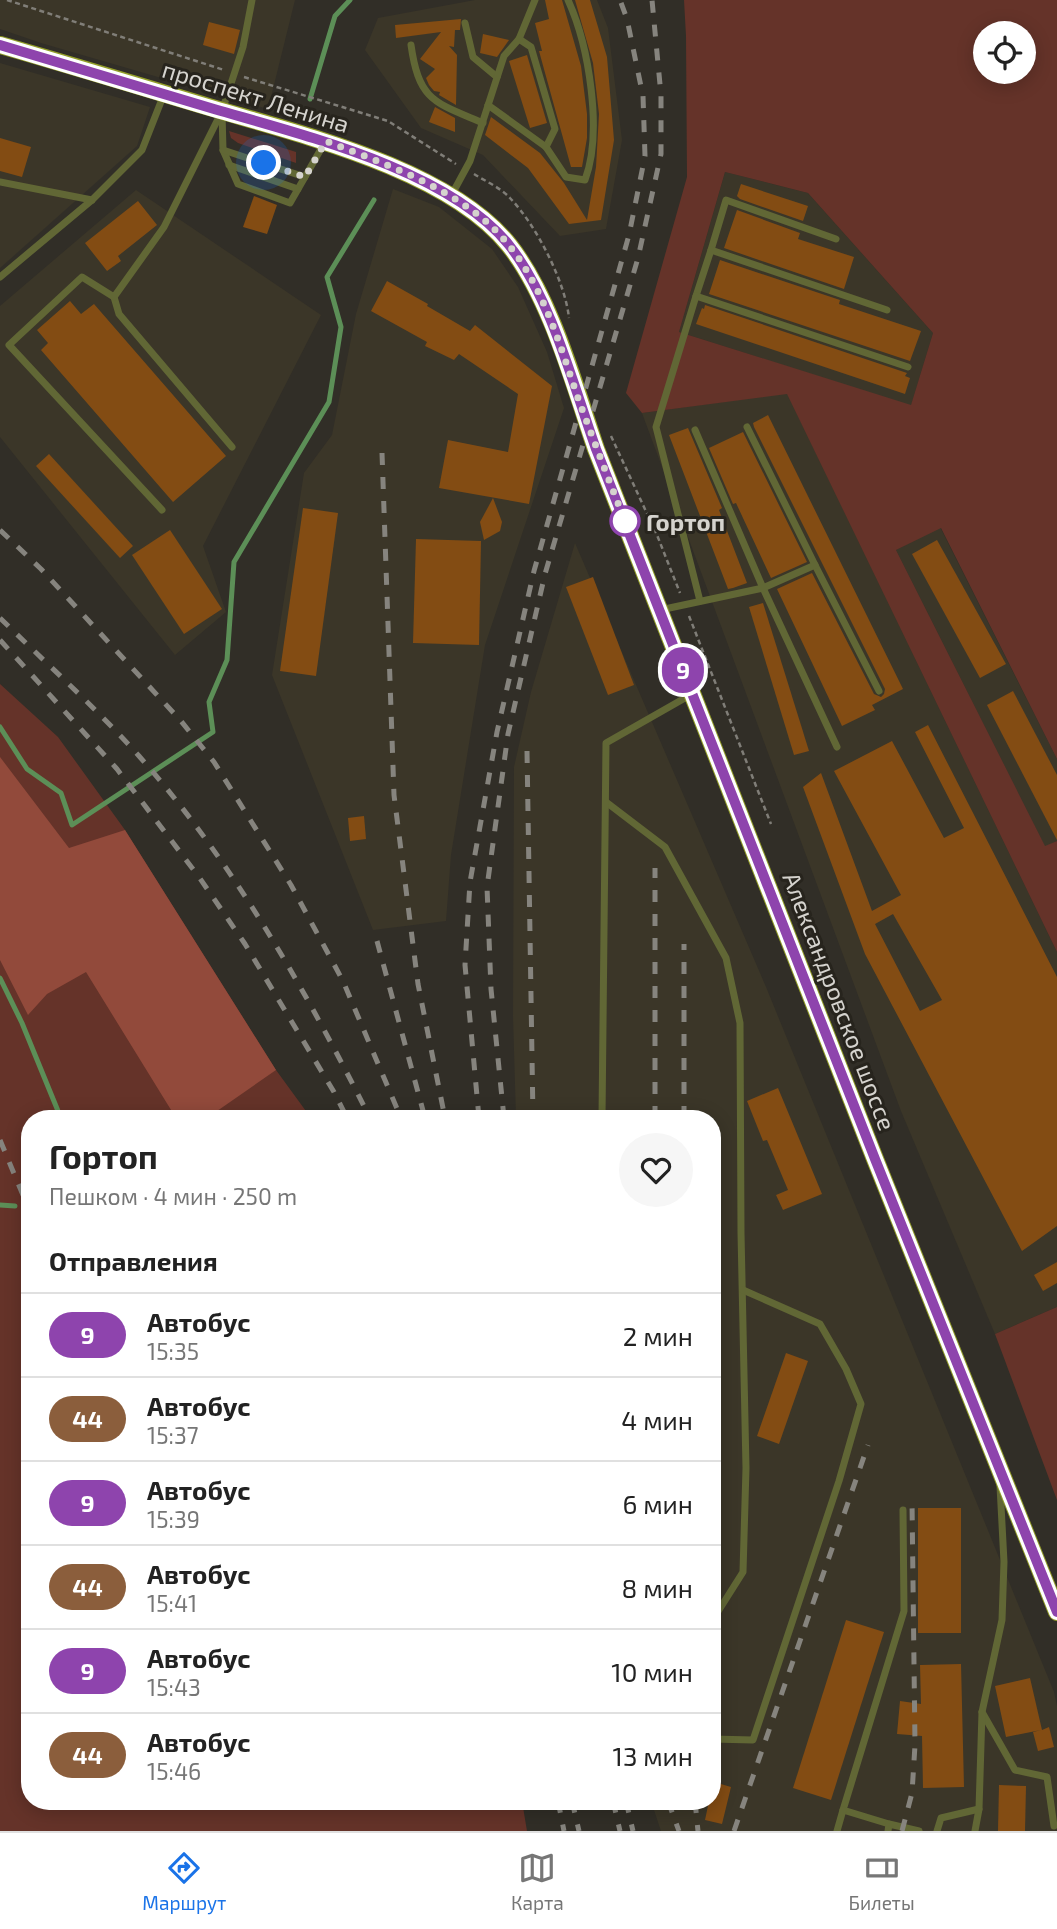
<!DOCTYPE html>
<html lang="ru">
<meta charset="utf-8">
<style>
:root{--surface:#fff;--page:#f6f6f6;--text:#222;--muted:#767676;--line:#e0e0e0;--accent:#1a73e8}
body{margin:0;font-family:"Exo 2",sans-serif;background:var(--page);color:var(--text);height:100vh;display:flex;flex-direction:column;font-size:26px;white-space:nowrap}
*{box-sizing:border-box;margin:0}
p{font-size:23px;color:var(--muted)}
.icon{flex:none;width:38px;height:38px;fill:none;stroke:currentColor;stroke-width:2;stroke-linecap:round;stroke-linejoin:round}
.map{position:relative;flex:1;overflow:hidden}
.drawer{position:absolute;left:21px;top:1110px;width:700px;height:700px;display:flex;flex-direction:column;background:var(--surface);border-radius:28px;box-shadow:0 4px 18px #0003}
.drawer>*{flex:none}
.badge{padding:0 14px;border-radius:23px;font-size:24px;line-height:46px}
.buttons{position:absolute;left:973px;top:21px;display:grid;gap:14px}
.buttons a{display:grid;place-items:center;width:63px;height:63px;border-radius:50%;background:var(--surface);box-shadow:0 4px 18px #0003;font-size:35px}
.you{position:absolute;width:35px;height:35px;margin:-18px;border:5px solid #fff;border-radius:50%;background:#1a73e8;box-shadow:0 0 0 10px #1a73e833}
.map>.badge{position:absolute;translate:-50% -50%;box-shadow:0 0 0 4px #fff}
h2{padding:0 28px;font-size:26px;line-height:63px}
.round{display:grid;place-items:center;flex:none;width:74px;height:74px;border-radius:37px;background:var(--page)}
.head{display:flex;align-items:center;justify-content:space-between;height:119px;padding:0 28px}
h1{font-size:33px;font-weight:700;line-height:52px}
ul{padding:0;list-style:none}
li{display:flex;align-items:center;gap:21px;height:84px;padding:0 28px;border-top:2px solid var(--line)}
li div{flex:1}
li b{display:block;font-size:26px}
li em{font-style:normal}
li .badge{min-width:77px;font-weight:700;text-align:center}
.dock{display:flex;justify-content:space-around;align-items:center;height:98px;border-top:2px solid var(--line);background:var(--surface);font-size:19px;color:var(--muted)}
.dock a{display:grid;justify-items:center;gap:4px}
.dock .active{color:var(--accent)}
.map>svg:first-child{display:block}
.built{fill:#3b3628}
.green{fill:#653329;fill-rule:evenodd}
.forest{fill:#924a3b}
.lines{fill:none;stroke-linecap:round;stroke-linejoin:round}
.stream{stroke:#5c8f57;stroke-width:5}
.building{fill:#834c13;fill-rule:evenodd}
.path{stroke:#807e78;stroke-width:2.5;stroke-dasharray:5 3.5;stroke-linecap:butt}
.lane{stroke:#616735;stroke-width:7}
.primary{stroke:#939e2a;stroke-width:18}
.rail{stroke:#86847e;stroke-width:5;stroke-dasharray:12 12;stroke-linecap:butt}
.line-casing{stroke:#fff;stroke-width:16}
.line{stroke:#8e44ad;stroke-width:10}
.walk{stroke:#d5d3ce;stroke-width:7;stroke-dasharray:0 12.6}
.stop-dot{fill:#fff;stroke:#8e44ad;stroke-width:3.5}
.labels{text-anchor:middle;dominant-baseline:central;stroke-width:6;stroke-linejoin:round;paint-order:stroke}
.street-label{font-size:24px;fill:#d5d3ce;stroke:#27241d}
.stop-label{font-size:24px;font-weight:bold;fill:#d5d3ce;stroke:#27241d;text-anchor:start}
</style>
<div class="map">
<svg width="1057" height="1831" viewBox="0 0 1057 1831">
<rect width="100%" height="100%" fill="#312e27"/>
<g class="built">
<polygon points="0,0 295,0 268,109 41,43 0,29"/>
<polygon points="475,0 597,0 608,28 622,140 606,229 560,236 483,155 421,128 365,50 378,18"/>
<polygon points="0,63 150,107 137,146 0,268"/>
<polygon points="725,172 808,193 933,333 911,406 679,332"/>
<polygon points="393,189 439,207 492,249 518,287 547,352 564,408 485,645 451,855 446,921 373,930 272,675 304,473 332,435 356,314"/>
<polygon points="136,190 321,315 203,546 226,612 175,655 0,437 0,306"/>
<polygon points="787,393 1057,952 1057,1307 995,1334 901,1111 642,413"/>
<polygon points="940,527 1057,759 1057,841 1045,847 896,550"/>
<polygon points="575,543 766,987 1054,1692 1057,1706 1057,1831 661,1831 651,1801 712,1801 712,1118 516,1118 513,1016 514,767 531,692"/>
</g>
<g class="green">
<path d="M684,0H1057V759L941,528L896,550L1045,846L1057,841V952L787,394L642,413L626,393L687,177L686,36ZM985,33H1024V72H985ZM725,172L808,193L933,333L911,405L679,332Z"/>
<polygon points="229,131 296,152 296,163 238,143 231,138"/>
<polygon points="0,684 58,737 125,830 276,1070 311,1118 30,1118 30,1801 522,1801 527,1831 0,1831"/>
<polygon points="1057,1307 1057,1500 995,1334"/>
</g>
<polygon class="forest" points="0,757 69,848 125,830 276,1070 207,1118 176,1118 86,972 47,994 28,1015 0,960"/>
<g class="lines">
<g class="stream">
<polyline points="310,99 335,16 350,0"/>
<polyline points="0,727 27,769 61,793 72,825 213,732 209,702 227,660 234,562 329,402 341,327 327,277 374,200"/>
<polyline points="0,978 22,1023 58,1111 58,1118"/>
<polyline points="0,1205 15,1206"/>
</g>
</g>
<g class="building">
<polygon points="545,0 562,0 581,66 587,114 587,138 582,167 571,167 539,51 542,51 535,23 549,19"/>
<polygon points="575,0 590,0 607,57 614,140 601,220 569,224 528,168 485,135 491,117 540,153 564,183 587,220 596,167 599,114 593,63"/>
<polygon points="461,19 460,30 455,30 454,47 449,46 457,55 456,105 439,95 440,92 434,91 429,85 426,78 435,69 420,59 441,32 396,38 395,25"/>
<polygon points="209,22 240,30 234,54 203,45"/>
<polygon points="483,34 509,40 497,57 480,53"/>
<polygon points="527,55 547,123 530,128 509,61"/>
<polygon points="435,107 455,118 455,132 429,122"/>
<polygon points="0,138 31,147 22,177 0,171"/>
<polygon points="741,184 808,206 803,221 740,199 737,196"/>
<polygon points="254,196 277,205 267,234 243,227"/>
<polygon points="138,201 157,225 118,256 121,261 107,271 85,243"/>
<polygon points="737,210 800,233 798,239 854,257 844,289 724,248"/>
<polygon points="720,260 840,300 839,304 921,331 910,361 709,294"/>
<polygon points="387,281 428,304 427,306 470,331 475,325 552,386 529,504 439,488 448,440 508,452 518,394 459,354 454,360 425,346 427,342 371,311"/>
<polygon points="70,301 81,314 94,304 226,456 173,502 41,350 48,343 37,330"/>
<polygon points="705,305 907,373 905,376 910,378 905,394 696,324 702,308 704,309"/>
<polygon points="768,415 903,689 872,705 875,710 842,726 777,589 812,573 874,694 881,697 884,694 885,689 754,427 753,423"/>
<polygon points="688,428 722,508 719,510 747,583 733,588 728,589 669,435"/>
<polygon points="743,432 807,562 771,578 736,503 733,504 709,448"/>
<polygon points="49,454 133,546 120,558 36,466"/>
<polygon points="493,498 502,522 500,531 484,540 480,522"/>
<polygon points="303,508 338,513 316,676 280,671"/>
<polygon points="170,530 222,609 184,634 132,555"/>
<polygon points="416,539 481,541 479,645 413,643"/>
<polygon points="937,540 1006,664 980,678 912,554"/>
<polygon points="593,577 634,685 608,695 566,587"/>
<polygon points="763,603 809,751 794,755 749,607"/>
<polygon points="1013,691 1057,775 1057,840 987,705"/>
<path d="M928,725L1057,977V1226L1022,1251L865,954L803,787L821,773L872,911L901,895L834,771L892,741L944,838L964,828L915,732ZM893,914L942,1000L920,1011L875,924Z"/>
<polygon points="364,816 366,839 350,841 348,818"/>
<polygon points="778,1088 822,1194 783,1210 776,1195 788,1190 767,1140 763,1141 747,1101"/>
<polygon points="1057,1262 1057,1283 1043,1291 1034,1275"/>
<polygon points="786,1353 808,1361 779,1444 757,1436"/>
<rect x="918" y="1508" width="43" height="125"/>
<polygon points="846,1620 884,1632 831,1800 793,1788"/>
<polygon points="961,1664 964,1787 923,1788 922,1736 897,1734 900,1701 921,1704 920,1665"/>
<polygon points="1030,1678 1042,1730 1049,1727 1054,1747 1038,1751 1033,1732 1041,1730 1006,1737 995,1686"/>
<polygon points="714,1782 731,1787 722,1824 705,1820 709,1801 712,1801"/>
<polygon points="999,1785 1026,1786 1025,1831 998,1831"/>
</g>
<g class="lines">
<g class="path">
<polyline points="7,0 224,70"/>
<polyline points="244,77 388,121 456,164"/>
<path d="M474,174C485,181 501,188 510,198C536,225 565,281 569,318"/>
<polyline points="611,436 657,535 680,593"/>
<polyline points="689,616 771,824"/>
</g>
<g class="lane">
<polyline points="465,23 473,57 497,77"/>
<polyline points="519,39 531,47 555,129 546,147"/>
<path d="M411,45C419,101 434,102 483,123"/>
<path d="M488,105L546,147L566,177L585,180C603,132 589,46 568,0"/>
<polyline points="222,112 223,150 238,184 290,203 325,142"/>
<polyline points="223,150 305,177"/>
<polyline points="229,165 298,189"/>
<polyline points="0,182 92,200"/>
<polyline points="451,196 470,161 504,56 519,39 535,0"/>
<polyline points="711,250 726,200 836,239"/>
<polyline points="0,277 92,200 142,150 164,94"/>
<polyline points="696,296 711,250 887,310"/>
<polyline points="114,297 119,314 232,447"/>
<polyline points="695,430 763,588 837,747"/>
<polyline points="162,510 9,345 82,277 114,297 164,227 222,111 243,47 252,0"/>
<polyline points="815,565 879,691"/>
<polyline points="700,601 656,427 696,296 908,367"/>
<polyline points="660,610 763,588 815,565 747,427"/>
<polyline points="606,802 665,847 726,958 740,1023 741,1233 746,1468 743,1572 712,1621"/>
<polyline points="602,1118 606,743 692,694"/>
<polyline points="982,1712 1015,1770 1047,1777 1054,1826"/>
<polyline points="712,1739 753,1740 839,1481 861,1404 846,1369 820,1324 743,1290"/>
<polyline points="889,1824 843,1810 904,1611 903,1510"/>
<polyline points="837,1831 843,1810"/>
<polyline points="888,1831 889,1824 919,1831"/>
<polyline points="937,1831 941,1818 979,1809"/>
<polyline points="975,1831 979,1809 982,1712 1002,1620 1004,1562 1000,1486"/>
</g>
<path class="primary" d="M0,45C70,65 139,86 209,107C299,134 448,169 509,245C551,298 574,384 596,449L875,1159L1057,1612"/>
<g class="rail">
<polyline points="382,453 394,795 418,984 445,1118"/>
<polyline points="0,530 41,569 181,721 214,762 291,885 343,981 401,1118"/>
<path d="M0,618C46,663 96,708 139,756C234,863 306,991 370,1118"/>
<polyline points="0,640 117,769 199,877 245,944 334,1092 347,1118"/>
<polyline points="527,751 533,1118"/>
<polyline points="377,941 425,1118"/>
<polyline points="479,1118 465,965 470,882 497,732 534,571 629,235 645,156 643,96 627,19 620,0"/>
<polyline points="504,1118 491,989 487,887 508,734 545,574 638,258 661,154 661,95 652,0"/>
<polyline points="655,1118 655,868"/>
<polyline points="684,1118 684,944"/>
<polyline points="0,1140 30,1212"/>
<polyline points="558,1801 564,1831"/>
<polyline points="572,1801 579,1831"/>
<polyline points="613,1801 620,1831"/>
<polyline points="626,1801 633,1831"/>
<polyline points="668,1801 679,1831"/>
<polyline points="695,1801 698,1831"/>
<polyline points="734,1831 868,1445"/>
<polyline points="902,1831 912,1793 915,1745 912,1501"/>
</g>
</g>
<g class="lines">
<defs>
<path id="line" d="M0,45C71,66 142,87 214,109C303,135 449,170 509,245C551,298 573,384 596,449L875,1159L1057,1612"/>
</defs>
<use href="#line" class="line-casing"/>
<use href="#line" class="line"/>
<path class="walk" d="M264,163L305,177L326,141C380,162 438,182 483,219C538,264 557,337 579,401C594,441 609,481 625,521"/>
</g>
<circle class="stop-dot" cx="625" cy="521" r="14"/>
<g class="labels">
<g class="street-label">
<text transform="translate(256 96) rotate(17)">проспект Ленина</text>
<text transform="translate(840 1001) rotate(69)">Александровское шоссе</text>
</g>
<g class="stop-label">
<text x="646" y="521">Гортоп</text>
</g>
</g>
</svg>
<div class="buttons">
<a><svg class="icon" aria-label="locate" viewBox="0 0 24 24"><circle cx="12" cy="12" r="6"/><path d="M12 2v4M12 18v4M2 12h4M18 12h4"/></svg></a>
</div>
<div class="you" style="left:264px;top:163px"></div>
<b class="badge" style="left:683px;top:670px;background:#8e44ad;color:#fff">9</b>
<section class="drawer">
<div class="head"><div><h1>Гортоп</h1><p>Пешком · 4 мин · 250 m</p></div><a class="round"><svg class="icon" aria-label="heart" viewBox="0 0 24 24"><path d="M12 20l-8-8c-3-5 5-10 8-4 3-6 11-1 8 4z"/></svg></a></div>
<h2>Отправления</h2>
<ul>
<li><span class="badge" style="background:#8e44ad;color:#fff">9</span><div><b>Автобус</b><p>15:35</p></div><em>2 мин</em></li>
<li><span class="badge" style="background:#8b5e3c;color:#fff">44</span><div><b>Автобус</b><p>15:37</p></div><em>4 мин</em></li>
<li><span class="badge" style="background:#8e44ad;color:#fff">9</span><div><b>Автобус</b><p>15:39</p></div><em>6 мин</em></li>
<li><span class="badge" style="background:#8b5e3c;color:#fff">44</span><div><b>Автобус</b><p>15:41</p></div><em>8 мин</em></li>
<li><span class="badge" style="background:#8e44ad;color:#fff">9</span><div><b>Автобус</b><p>15:43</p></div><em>10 мин</em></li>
<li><span class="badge" style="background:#8b5e3c;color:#fff">44</span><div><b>Автобус</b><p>15:46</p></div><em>13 мин</em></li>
</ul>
</section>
</div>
<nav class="dock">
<a class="active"><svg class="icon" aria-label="directions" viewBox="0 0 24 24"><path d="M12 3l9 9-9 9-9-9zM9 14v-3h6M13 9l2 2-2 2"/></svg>Маршрут</a>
<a><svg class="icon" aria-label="map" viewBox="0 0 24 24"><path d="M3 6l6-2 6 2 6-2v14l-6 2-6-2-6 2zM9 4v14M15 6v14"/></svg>Карта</a>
<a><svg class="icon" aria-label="tickets" viewBox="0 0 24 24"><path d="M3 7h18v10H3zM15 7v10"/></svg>Билеты</a>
</nav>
